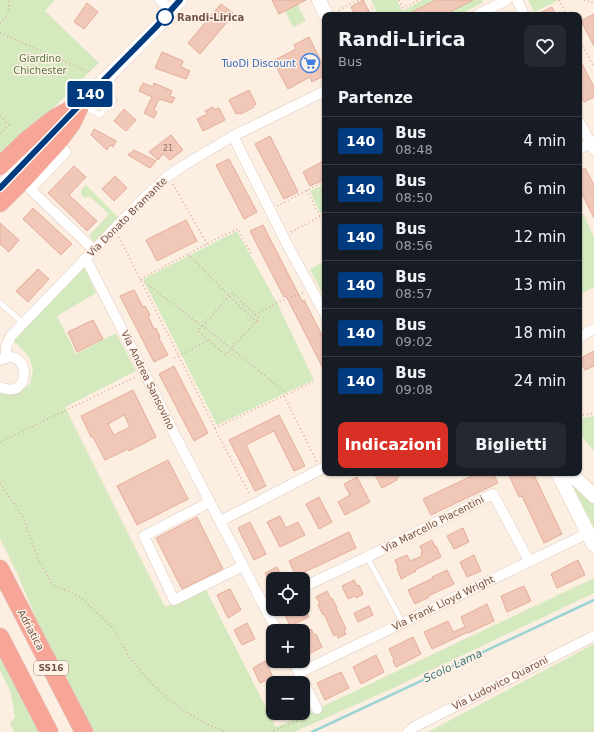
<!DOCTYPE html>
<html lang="it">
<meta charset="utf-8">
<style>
:root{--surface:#171b24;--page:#242831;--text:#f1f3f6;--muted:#9ea1a6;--line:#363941;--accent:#d93025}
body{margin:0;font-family:"DejaVu Sans",sans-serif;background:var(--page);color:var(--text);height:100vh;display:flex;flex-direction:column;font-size:15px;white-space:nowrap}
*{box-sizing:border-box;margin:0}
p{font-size:13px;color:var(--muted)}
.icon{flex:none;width:22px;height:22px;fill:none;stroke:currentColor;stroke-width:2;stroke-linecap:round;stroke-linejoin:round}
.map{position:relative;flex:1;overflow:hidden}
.drawer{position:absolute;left:322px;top:12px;width:260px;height:464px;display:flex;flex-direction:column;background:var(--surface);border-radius:8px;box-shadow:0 1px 3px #0004}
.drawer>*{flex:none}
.badge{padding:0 8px;border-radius:3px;font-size:14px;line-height:26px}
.buttons{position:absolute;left:266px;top:572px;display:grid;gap:8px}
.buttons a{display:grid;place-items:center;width:44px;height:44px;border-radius:8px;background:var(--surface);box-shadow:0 1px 3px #0004;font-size:20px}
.map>.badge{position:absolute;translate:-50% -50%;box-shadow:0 0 0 2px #fff}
h2{padding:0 16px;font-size:15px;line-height:36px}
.round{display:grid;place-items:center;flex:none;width:42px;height:42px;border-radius:8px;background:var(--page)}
.headline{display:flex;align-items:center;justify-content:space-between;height:68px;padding:0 16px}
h1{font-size:19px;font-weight:800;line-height:30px}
.cta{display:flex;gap:8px;margin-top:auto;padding:8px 16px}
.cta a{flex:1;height:46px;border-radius:8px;background:var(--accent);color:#fff;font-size:16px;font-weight:800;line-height:46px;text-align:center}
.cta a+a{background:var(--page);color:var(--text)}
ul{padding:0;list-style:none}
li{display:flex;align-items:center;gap:12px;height:48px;padding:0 16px;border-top:1px solid var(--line)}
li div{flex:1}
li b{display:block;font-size:15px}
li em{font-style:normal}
li .badge{min-width:44px;font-weight:700;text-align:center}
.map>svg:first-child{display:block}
.green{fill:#d5e9bf}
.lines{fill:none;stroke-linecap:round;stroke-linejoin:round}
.stream{stroke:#9cd4d6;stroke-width:2.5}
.building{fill:#f1c8b8;stroke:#e3ad99;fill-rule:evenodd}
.lane-casing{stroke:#e1cbc0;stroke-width:6}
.street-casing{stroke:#e1cbc0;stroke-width:11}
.secondary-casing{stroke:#e6cbbd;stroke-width:15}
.highway-casing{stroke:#d8cfcc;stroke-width:19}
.path{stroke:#d5ab9c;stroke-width:1.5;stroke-dasharray:1 3;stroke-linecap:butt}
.lane{stroke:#fff;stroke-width:5}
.street{stroke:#fff;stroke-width:10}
.secondary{stroke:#fff;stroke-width:14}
.highway{stroke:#f6a597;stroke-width:18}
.line-casing{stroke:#fff;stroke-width:9}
.line{stroke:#003b80;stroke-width:6}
.stop-dot{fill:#fff;stroke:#003b80;stroke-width:2}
.labels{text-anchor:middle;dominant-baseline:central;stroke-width:3;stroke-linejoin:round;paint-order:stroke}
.number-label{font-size:8px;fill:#927064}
.shield{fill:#fff2e6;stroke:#9c8277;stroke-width:1}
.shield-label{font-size:9px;font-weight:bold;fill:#725248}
.stop-label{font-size:10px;font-weight:bold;fill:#725248;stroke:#fff2e6;text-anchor:start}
.park-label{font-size:10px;fill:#577841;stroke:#fff2e6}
.shop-label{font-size:10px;fill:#366cbe;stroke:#fff2e6;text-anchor:end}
.street-label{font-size:10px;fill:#725248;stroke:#fff2e6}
.water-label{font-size:11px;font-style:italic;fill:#3c7578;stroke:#fff2e6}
</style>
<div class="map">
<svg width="594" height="732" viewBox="0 0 594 732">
<rect width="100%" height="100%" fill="#fceee0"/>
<g class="green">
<polygon points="0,0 55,0 45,11 99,63 89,72 31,131 0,161"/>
<polygon points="371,0 397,0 402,11 423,0 482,0 484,2 459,15 378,15"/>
<polygon points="528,0 557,0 557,1 534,12"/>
<polygon points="297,4 306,21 293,27 285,11"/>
<polygon points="325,184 325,211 320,213 310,191"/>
<path d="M86,185L118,217L95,242L89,236L109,214L89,196L85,198C79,193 80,191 86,185Z"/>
<polygon points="579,206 594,237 594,287 580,294 579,292"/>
<polygon points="237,231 277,303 314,380 217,425 143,279"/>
<polygon points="321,263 325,272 325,297 324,297 310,269"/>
<polygon points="83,265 96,293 57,316 76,354 116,333 136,371 65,407 165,607 205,588 276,727 317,709 594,578 594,593 391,689 294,732 93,732 44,637 17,573 0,539 0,391 5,393 21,390 30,384 33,370 29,357 13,340"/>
<polygon points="594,416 594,451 579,433 579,419"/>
<polygon points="567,479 594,501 594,533"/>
<polygon points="594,644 594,732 428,732"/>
<polygon points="0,650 43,732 14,732 10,723 15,717 11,693 0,670"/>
</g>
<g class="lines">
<polyline class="stream" points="312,732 594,600"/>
</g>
<g class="building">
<polygon points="272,0 306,0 279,14"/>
<polygon points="363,0 371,15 355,15 351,7"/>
<polygon points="436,0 473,0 444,15 406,15"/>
<polygon points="87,3 98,12 84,29 74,22"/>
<polygon points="221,4 234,14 200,54 188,43"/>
<polygon points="552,7 556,15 536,15"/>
<polygon points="594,14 594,46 581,21"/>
<polygon points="309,37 325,69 325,75 312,82 310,77 288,89 273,61 296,49 294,45"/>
<polygon points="162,52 183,61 181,67 190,71 186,79 155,68"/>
<polygon points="579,58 594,87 594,97 584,102 579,93"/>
<polygon points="143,83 153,87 154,83 172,91 170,96 175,98 172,103 159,99 154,110 157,112 154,118 144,113 152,97 139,91"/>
<polygon points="249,90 256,104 253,106 254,107 241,114 240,113 236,114 229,100"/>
<polygon points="213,107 214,110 219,108 225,120 203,131 197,119 207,114 205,111"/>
<polygon points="124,109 136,120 126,131 114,121"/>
<polygon points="94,129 116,141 113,147 110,145 107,150 91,135"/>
<polygon points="171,135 183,150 170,160 163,154 158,160 149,152"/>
<polygon points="270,136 298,192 284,199 255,144"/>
<polygon points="134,150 156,161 150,168 128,155"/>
<polygon points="229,159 257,212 244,219 216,165"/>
<polygon points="325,160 325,179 310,186 303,172"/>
<polygon points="74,166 86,177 69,195 97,221 87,231 48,193"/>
<polygon points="585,168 594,185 594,218 579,188 579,171"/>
<polygon points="115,176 127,188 114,201 102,189"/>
<polygon points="33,208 72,244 61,255 23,219"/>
<polygon points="186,220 197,241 157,261 146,240"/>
<polygon points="0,223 19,240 9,252 0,244"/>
<polygon points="263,225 302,301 304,300 325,341 325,372 286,296 284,297 250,231"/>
<polygon points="38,269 49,279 28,302 16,291"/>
<polygon points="134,290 143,307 145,306 150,315 148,316 154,329 156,328 160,337 159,338 168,355 154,362 120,296"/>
<polygon points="93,320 103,339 77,352 68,332"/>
<polygon points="594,351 594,366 585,370 579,359"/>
<polygon points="174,366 208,433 194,441 159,374"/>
<path d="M133,390L156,437L129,451L128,449L105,460L93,437H91L81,416ZM124,415L130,427L114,435L108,424Z"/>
<polygon points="279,415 305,466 294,471 274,431 246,445 266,486 255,491 229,440"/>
<polygon points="168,460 188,499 137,525 117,486"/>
<polygon points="374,473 405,473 396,478 397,480 382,488"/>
<polygon points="478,473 493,473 498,483 431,515 423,499"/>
<polygon points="508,473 533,473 562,534 544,543 522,496 519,497"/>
<polygon points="357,477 370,502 345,515 338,502 350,495 344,484"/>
<polygon points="319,497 332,522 319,529 306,504"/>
<polygon points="280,516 286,528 298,522 305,535 280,547 267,522"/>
<polygon points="197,517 223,569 182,589 156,538"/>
<polygon points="250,522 266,554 254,560 238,528"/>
<polygon points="463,528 469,542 454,549 447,536"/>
<polygon points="349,532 356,548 296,576 289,561"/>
<polygon points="432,540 435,547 436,546 441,557 415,570 416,571 401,579 397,568 398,567 395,560 407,555 410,561 422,556 421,553 423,553 420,546"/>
<polygon points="474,555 481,571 467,577 460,562"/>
<polygon points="578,560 585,575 557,588 551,574"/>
<polygon points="277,567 283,579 273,579 273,590 265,573"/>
<polygon points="447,570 454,584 428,596 429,597 415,604 408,590 433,578 432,577"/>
<polygon points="354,580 357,586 359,585 363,594 356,598 355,596 348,599 342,586"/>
<polygon points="524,586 531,601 507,612 501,596"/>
<polygon points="230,589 241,610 228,618 217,595"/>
<polygon points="327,591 331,599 332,598 337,608 336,608 346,629 344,631 346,634 338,638 337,634 334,636 324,614 323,615 318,605 320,604 316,597"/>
<polygon points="487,604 494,621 468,633 468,632 432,649 424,632 448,621 453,632 465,627 461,617"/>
<polygon points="369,606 373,615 358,622 354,613"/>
<polygon points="296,609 305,609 309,617 290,626 285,615"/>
<polygon points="247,623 255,639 242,645 234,630"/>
<polygon points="311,629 314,635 316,634 322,647 303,657 303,633"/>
<polygon points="413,637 421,654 396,667 393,661 394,660 389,649"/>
<polygon points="376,655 384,672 361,684 353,667"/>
<polygon points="265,661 273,677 260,683 253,668"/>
<polygon points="341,672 349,688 325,700 317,683"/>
</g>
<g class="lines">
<defs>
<g id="lane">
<polyline points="84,106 100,115 114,100"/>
<polyline points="0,303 23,323"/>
<polyline points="367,557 403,623"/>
</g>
<g id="street">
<polyline points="160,0 171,11"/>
<polyline points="517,0 524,15"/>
<polyline points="477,15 507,0"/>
<polyline points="579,121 594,150"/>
<polyline points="233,136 288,246 325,314"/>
<polyline points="57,143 66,152 30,189 94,250"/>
<polyline points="579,149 594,141"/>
<polyline points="85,259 88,263 144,372 176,437 277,631"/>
<polyline points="579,337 594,329"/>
<polyline points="6,358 6,346 11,336 144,198 168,176 186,164 233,136 325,91"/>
<path d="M0,360C31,344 33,402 0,387"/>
<polyline points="210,502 144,536 174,600 243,566"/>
<polyline points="220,521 254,504 325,467"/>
<polyline points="303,587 367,557 493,494 529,561"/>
<polyline points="293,661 317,709"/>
<polyline points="299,673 588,533"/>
<polyline points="408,732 414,727 594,636"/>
</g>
<g id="secondary">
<polyline points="319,0 326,15"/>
<polyline points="0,188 93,91 157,27 180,0"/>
<polyline points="558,473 594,545"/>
<polyline points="570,473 594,496"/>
</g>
<g id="highway">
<polyline points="0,166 28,139 55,118 81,104"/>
<polyline points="0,203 24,179 57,143 72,123 81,104"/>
<polyline points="0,569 84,732"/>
<polyline points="0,637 49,732"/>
</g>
</defs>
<use href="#lane" class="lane-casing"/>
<use href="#street" class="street-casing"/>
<use href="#secondary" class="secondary-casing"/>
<use href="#highway" class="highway-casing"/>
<g class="path">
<polyline points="399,0 403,8 419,0"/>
<polyline points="559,0 567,15"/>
<polyline points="584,0 594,3"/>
<polyline points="339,10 359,0"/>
<polyline points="368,10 374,7"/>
<path d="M0,23C7,17 11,10 8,0"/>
<polyline points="0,33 89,72"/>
<polyline points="579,39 594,67"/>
<polyline points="0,116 9,125 0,134"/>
<polyline points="173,184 207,244"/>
<polyline points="307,190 320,217"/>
<polyline points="277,206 325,181"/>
<polyline points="291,232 325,214"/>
<polyline points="119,237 140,279 231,348 286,393"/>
<polyline points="251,253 238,229 226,234 140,279 215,428 313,382"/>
<polyline points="188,254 229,296 258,323"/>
<polyline points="255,315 277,303 304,292"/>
<polyline points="174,358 209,340 225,355 259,318 232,293 198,331 209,340"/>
<polyline points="284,396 317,462"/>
<polyline points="579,416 594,413"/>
<polyline points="215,428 217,433 250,495"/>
<polyline points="0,442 137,376"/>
<polyline points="0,483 23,517 37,557 52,584 80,597 113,628 130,658 153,685 167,698 188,713 209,725 225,732"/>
<polyline points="270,732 297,721 310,714"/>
</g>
<use href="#lane" class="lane"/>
<use href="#street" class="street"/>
<use href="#secondary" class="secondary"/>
<use href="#highway" class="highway"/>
</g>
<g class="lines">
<defs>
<polyline id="line" points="0,188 93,91 156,27 180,0"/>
</defs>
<use href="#line" class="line-casing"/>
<use href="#line" class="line"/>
</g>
<defs>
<symbol id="supermarket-ring" viewBox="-11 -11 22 22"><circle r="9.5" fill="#fff2e6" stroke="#3f7fe0" stroke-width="1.5"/><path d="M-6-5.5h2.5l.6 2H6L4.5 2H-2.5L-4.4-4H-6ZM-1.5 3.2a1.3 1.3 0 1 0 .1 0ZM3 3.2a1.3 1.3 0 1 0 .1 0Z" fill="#3f7fe0"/></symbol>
</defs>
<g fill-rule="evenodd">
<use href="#supermarket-ring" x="299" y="52" width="22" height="22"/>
</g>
<circle class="stop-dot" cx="165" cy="17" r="8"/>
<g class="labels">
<g class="number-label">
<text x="168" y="148">21</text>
</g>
<rect class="shield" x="34" y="661" width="34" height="14" rx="3"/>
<g class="shield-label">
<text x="51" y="668">SS16</text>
</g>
<g class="stop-label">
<text x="177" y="17">Randi-Lirica</text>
</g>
<g class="park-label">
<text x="40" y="58">Giardino<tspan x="40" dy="12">Chichester</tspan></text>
</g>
<g class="shop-label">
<text x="296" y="63">TuoDi Discount</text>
</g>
<g class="street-label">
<text transform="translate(127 217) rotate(-45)">Via Donato Bramante</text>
<text transform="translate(148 380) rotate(64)">Via Andrea Sansovino</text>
<text transform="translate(433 524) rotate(-27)">Via Marcello Piacentini</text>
<text transform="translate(443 603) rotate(-26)">Via Frank Lloyd Wright</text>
<text transform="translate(31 630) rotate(62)">Adriatica</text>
<text transform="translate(500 683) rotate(-27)">Via Ludovico Quaroni</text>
</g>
<g class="water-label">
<text transform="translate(453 666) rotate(-25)">Scolo Lama</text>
</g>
</g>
</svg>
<div class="buttons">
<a><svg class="icon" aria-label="locate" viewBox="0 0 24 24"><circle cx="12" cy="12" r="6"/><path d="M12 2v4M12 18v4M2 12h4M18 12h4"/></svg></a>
<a>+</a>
<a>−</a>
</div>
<b class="badge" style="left:90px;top:94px;background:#003b80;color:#fff">140</b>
<section class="drawer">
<div class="headline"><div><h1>Randi-Lirica</h1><p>Bus</p></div><a class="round"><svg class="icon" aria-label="heart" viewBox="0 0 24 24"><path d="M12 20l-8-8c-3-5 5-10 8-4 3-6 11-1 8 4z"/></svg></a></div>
<h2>Partenze</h2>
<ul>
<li><span class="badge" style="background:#003b80;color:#fff">140</span><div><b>Bus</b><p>08:48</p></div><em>4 min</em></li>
<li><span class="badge" style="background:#003b80;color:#fff">140</span><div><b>Bus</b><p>08:50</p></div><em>6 min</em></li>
<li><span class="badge" style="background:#003b80;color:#fff">140</span><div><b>Bus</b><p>08:56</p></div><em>12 min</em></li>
<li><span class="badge" style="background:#003b80;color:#fff">140</span><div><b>Bus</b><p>08:57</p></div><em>13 min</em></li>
<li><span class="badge" style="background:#003b80;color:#fff">140</span><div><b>Bus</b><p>09:02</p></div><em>18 min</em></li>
<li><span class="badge" style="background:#003b80;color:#fff">140</span><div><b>Bus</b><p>09:08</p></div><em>24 min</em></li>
</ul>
<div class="cta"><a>Indicazioni</a><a>Biglietti</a></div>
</section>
</div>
